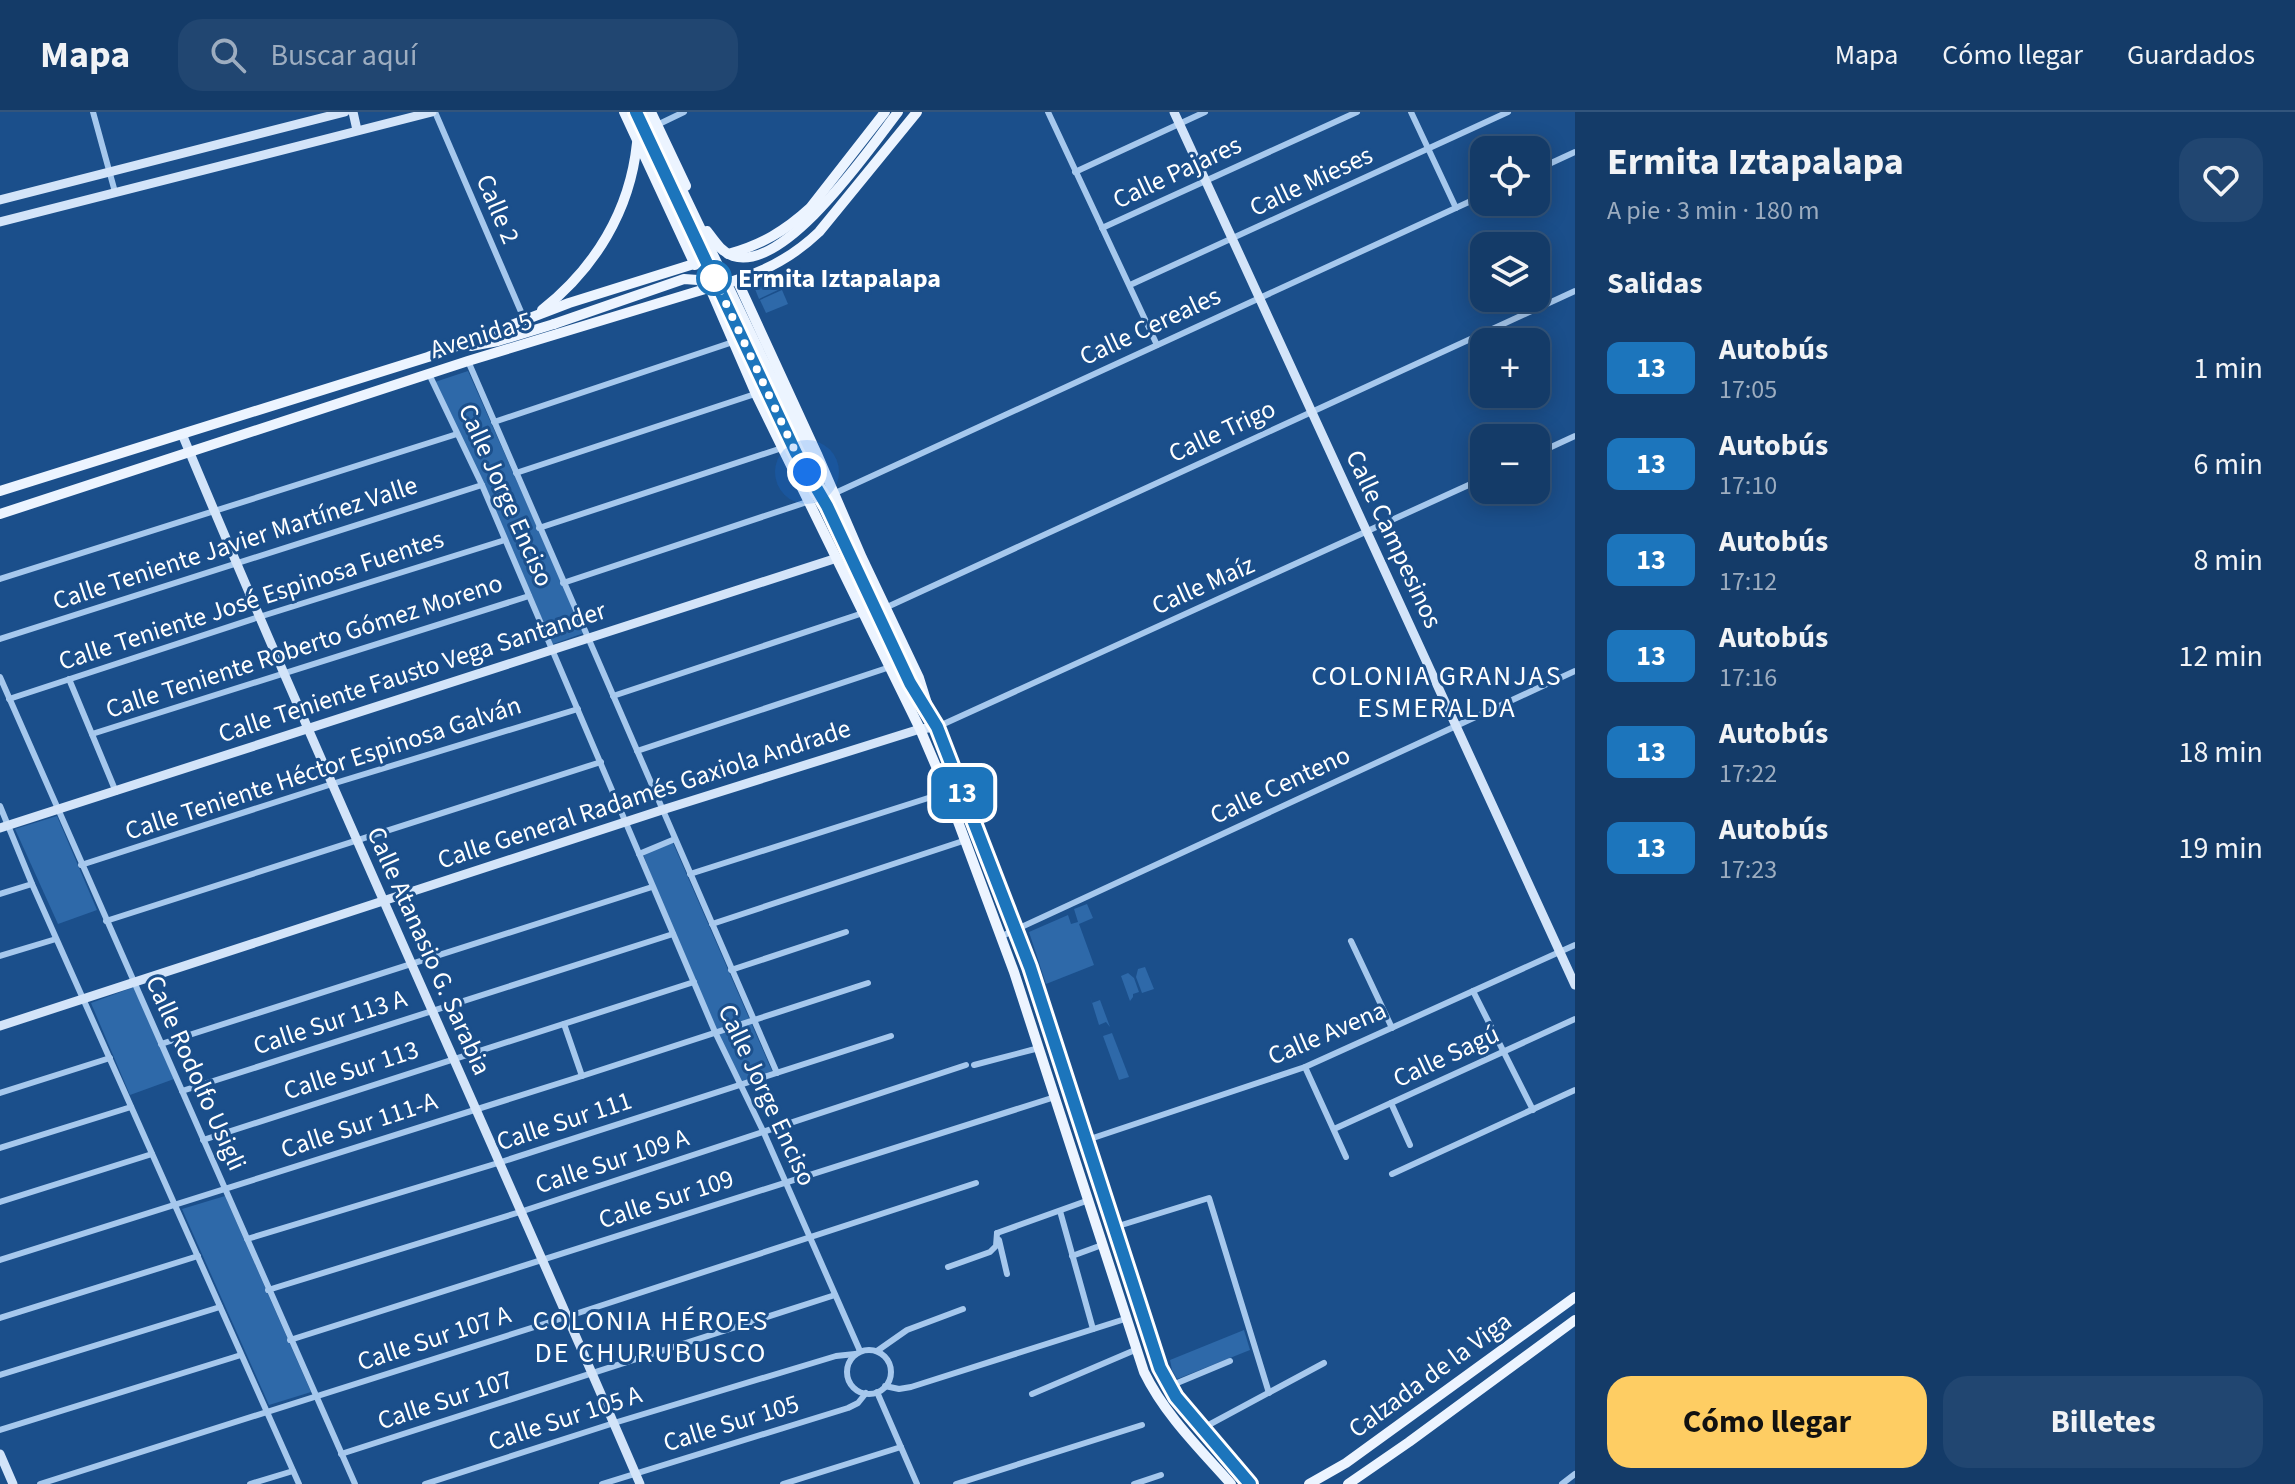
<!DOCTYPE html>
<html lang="es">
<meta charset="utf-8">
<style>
:root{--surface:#143b68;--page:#214671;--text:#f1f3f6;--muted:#9dadc0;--line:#33557c;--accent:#fecd63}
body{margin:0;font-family:"Source Sans 3",sans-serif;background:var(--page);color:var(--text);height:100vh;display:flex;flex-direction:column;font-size:30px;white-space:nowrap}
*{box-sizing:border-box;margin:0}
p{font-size:26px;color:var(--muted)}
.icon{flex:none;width:44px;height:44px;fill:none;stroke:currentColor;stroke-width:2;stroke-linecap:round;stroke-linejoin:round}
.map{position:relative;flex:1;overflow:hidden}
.panel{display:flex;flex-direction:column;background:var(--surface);width:720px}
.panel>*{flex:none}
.badge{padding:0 16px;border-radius:12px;font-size:28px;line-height:52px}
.controls{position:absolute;left:1470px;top:24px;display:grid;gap:16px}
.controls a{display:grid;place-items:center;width:80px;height:80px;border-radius:16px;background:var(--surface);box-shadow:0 4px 20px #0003,0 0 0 2px var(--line);font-size:40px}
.you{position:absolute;width:40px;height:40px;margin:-20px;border:6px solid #fff;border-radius:50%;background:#1a73e8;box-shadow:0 0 0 12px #1a73e833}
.map>.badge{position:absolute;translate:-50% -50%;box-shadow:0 0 0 4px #fff}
h2{padding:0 32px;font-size:30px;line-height:72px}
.round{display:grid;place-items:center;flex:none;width:84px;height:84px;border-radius:24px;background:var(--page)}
.head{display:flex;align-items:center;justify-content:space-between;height:136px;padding:0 32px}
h1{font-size:38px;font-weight:700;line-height:60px}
.primary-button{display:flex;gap:16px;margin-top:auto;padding:16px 32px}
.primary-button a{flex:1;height:92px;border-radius:24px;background:var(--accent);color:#111;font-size:32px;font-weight:700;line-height:92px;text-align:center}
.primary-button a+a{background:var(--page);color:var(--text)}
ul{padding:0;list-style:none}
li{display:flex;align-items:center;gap:24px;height:96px;padding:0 32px}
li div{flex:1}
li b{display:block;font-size:30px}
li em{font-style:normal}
li .badge{min-width:88px;font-weight:700;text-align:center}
header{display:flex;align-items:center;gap:48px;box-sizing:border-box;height:112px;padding:0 40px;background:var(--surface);border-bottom:2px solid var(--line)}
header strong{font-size:38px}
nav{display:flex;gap:44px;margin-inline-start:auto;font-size:28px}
.search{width:560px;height:72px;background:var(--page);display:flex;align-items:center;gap:20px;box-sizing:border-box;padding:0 28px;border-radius:24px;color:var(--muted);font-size:30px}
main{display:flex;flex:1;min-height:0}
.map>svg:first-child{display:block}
.green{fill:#2e69a9}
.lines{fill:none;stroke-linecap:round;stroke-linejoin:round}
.street{stroke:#a6c8ed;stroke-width:6}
.secondary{stroke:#d3e4f9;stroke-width:9}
.primary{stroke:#ecf4ff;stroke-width:10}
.primary-bridge{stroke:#ecf4ff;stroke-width:10}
.line-casing{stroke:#fff;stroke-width:18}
.line{stroke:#1c75bc;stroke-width:12}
.walk{stroke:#fff;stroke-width:8;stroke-dasharray:0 14.4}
.stop-dot{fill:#fff;stroke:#1c75bc;stroke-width:4}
.labels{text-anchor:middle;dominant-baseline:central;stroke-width:6;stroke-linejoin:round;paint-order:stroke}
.street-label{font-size:26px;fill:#fff;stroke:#1b4f8b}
.stop-label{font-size:26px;font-weight:bold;fill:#fff;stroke:#1b4f8b;text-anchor:start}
.neighbourhood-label{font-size:28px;letter-spacing:2px;fill:#fff;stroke:#1b4f8b}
</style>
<header>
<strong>Mapa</strong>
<div class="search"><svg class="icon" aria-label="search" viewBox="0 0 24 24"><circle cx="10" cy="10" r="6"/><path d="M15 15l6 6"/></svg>Buscar aquí</div>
<nav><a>Mapa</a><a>Cómo llegar</a><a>Guardados</a></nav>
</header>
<main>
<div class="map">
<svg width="1575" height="1372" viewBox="0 0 1575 1372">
<rect width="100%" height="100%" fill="#1b4f8b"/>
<g class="green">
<polygon points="776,168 780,177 759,187 755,177"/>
<polygon points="782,178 788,192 766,201 760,188"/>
<polygon points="468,259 584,521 553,532 485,376 435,270"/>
<polygon points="57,704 97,798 58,812 15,717"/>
<polygon points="673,731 772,959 743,970 715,920 677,831 643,742"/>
<polygon points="1087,792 1093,806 1079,812 1094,853 1046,872 1029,820 1068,803 1071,812 1078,810 1074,797"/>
<polygon points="1145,855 1154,877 1142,881 1136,865 1138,857"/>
<polygon points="1128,861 1134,866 1139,880 1133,882 1133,885 1130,889 1121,864"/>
<polygon points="134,875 174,967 130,983 91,891"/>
<polygon points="1090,884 1092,891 1100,888 1110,915 1106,910 1099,913"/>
<polygon points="1112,921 1129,965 1119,968 1103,924"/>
<polygon points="225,1084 311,1280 269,1293 182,1097"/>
<polygon points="1244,1218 1250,1238 1177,1267 1172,1258 1170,1248"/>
</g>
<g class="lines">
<g class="street">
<polyline points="93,0 115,80"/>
<polyline points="435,0 525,209"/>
<polyline points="1048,0 1157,233"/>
<polyline points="1411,0 1456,96"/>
<polyline points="657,13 684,0"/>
<polyline points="1536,58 1575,40"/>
<polyline points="1075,60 1205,0"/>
<polyline points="1102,116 1357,0"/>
<polyline points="1130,173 1508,0"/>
<polyline points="468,249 777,961"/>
<polyline points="429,262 482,373 715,920 764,1021 860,1239"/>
<polyline points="494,310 733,230"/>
<polyline points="1536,342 1575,324"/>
<polyline points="516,361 755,282"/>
<polyline points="833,382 1484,83"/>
<polyline points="539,416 782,336"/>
<polyline points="0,467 457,322"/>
<polyline points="563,471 810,389"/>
<polyline points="885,496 1575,179"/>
<polyline points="0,527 482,373"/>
<polyline points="0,565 355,1372"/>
<polyline points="69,567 116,680"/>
<polyline points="613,584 863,501"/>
<polyline points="9,587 259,505 505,428"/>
<polyline points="937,615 1484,366"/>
<polyline points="92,622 529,484"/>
<polyline points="637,639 890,555"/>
<polyline points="0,694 32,772 299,1372"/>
<polyline points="639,742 675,727"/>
<polyline points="81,753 332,672 578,597"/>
<polyline points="690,762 947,680"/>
<polyline points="0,782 32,772"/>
<polyline points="106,809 601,650"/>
<polyline points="712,812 966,728"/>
<polyline points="1002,824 1575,559"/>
<polyline points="1351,829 1392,916"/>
<polyline points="0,844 56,827"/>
<polyline points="731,858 846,820"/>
<polyline points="1473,879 1533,998"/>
<polyline points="564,912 582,964"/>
<polyline points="161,932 652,775"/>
<polyline points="974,953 1039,936"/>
<polyline points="1305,955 1346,1045"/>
<polyline points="182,979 673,822"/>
<polyline points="0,981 110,946"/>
<polyline points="1391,991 1410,1033"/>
<polyline points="1334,1017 1575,907"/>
<polyline points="203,1028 694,870"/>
<polyline points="1087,1028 1305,955 1575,833"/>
<polyline points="0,1036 131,995"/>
<polyline points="1392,1062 1575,978"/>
<polyline points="0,1090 152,1042"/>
<polyline points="1060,1099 1093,1217"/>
<polyline points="1115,1115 1209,1086 1269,1281"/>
<polyline points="997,1121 1089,1088"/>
<polyline points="247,1127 498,1051 891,924"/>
<polyline points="999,1128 1007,1162"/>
<polyline points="1072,1144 1102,1133"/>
<polyline points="0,1148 582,964 868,871"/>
<polyline points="948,1155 990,1140 996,1134 997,1121"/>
<polyline points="268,1178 520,1100 966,953"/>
<polyline points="0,1206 198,1144"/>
<polyline points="290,1228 1055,985"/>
<circle cx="869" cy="1260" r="22"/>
<polyline points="877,1239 907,1218 963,1197"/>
<polyline points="0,1263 220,1195"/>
<polyline points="885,1274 899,1277 911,1275 1125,1207"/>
<polyline points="1170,1274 1230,1249"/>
<polyline points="877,1280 917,1372"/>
<polyline points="1032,1282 1135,1238"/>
<polyline points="1203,1316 1324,1251"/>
<polyline points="0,1318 241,1243"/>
<polyline points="341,1342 835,1183"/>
<polyline points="40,1372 566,1205 976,1071"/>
<polyline points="250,1372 293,1359"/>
<polyline points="425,1372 614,1311 836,1244 855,1242"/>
<polyline points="602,1372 848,1296 858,1291 866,1281"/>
<polyline points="783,1372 901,1335"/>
<polyline points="956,1372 1142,1313"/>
<polyline points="1134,1372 1161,1363"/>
<polyline points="1562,1372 1575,1362"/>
</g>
<g class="secondary">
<polyline points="353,0 357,18"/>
<polyline points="1174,0 1575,873"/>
<polyline points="0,88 345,0"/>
<polyline points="0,110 432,0"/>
<path d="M182,322C329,674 489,1021 640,1372"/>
<polyline points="0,716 837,446"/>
<polyline points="0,914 662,698 920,617 937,615"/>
<polyline points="0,1342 13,1372"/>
</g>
<g class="primary">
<polyline points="624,0 695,153"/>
<polyline points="641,0 658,29"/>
<polyline points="651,0 686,74"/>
<path d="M728,142C761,133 785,119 810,96L885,0"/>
<polyline points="737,168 817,342 862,446 919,566 930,601 1030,855 1160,1256 1176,1285 1249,1372"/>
<path d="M730,170C765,160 793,145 819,120L917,0"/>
<path d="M710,176L756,282L920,617L947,680L1014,860L1144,1260C1165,1303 1199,1336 1231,1372"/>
<path d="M542,198C595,156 630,99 637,31"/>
<polyline points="471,234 498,229 554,212"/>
<polyline points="0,379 428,245 569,191 713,146"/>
<polyline points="0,402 468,249 715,174"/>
<polyline points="910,571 926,597"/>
<polyline points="1309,1372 1346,1351 1575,1185"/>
<polyline points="1348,1372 1409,1330 1575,1208"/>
</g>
<g class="primary-bridge">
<polyline points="636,0 796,341 827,394 910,571"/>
<polyline points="660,32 808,341 815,363"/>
<path d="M707,119C714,128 721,140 733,144C785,161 870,36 898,0"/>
<polyline points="554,212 684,167 698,168 721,184"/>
</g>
</g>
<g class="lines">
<defs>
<polyline id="line" points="636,0 796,341 827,394 910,571 937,615 1030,855 1160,1256 1176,1285 1250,1372"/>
</defs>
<use href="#line" class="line-casing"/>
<use href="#line" class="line"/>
<polyline class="walk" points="714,166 796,341 807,360"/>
</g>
<circle class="stop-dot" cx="714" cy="166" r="16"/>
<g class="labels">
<g class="street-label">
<text transform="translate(1177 60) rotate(-25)">Calle Pajares</text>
<text transform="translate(1311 69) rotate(-25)">Calle Mieses</text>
<text transform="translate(498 97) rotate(67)">Calle 2</text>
<text transform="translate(1150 214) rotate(-25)">Calle Cereales</text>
<text transform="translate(481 223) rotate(-17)">Avenida 5</text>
<text transform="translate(1222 319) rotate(-25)">Calle Trigo</text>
<text transform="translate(506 383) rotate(66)">Calle Jorge Enciso</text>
<text transform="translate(1394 427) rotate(65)">Calle Campesinos</text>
<text transform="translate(235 431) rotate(-18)">Calle Teniente Javier Martínez Valle</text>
<text transform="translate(1203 473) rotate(-24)">Calle Maíz</text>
<text transform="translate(251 488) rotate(-18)">Calle Teniente José Espinosa Fuentes</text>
<text transform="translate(304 534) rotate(-18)">Calle Teniente Roberto Gómez Moreno</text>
<text transform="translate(412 560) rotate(-18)">Calle Teniente Fausto Vega Santander</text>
<text transform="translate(323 656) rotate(-18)">Calle Teniente Héctor Espinosa Galván</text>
<text transform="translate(1280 673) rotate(-25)">Calle Centeno</text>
<text transform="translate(644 682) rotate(-18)">Calle General Radamés Gaxiola Andrade</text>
<text transform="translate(429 839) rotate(66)">Calle Atanasio G. Sarabia</text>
<text transform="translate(330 910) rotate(-18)">Calle Sur 113 A</text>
<text transform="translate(1327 921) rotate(-23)">Calle Avena</text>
<text transform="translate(1446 944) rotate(-25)">Calle Sagú</text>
<text transform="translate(351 958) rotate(-18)">Calle Sur 113</text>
<text transform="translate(196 961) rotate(66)">Calle Rodolfo Usigli</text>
<text transform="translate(767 983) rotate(65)">Calle Jorge Enciso</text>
<text transform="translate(564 1009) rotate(-18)">Calle Sur 111</text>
<text transform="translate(359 1013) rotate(-18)">Calle Sur 111-A</text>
<text transform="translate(612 1049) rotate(-18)">Calle Sur 109 A</text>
<text transform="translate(666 1087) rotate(-18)">Calle Sur 109</text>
<text transform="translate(434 1226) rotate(-18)">Calle Sur 107 A</text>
<text transform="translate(1430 1263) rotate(-36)">Calzada de la Viga</text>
<text transform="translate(445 1288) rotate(-18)">Calle Sur 107</text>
<text transform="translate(565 1306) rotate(-18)">Calle Sur 105 A</text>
<text transform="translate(731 1311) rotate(-17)">Calle Sur 105</text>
</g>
<g class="stop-label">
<text x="738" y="166">Ermita Iztapalapa</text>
</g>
<g class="neighbourhood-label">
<text x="1437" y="564">COLONIA GRANJAS<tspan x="1437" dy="32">ESMERALDA</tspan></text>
<text x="651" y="1209">COLONIA HÉROES<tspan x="651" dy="32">DE CHURUBUSCO</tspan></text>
</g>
</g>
</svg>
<div class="controls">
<a><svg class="icon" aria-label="locate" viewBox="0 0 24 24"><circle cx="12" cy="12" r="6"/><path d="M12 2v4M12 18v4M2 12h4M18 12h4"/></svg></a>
<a><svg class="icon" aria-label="layers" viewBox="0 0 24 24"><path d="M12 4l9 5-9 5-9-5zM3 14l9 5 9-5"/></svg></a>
<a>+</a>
<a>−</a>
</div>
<div class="you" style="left:807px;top:360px"></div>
<b class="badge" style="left:962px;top:681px;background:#1c75bc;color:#fff">13</b>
</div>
<section class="panel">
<div class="head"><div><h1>Ermita Iztapalapa</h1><p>A pie · 3 min · 180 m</p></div><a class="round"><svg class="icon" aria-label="heart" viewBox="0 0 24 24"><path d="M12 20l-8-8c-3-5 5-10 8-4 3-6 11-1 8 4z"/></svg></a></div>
<h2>Salidas</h2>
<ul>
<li><span class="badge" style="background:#1c75bc;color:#fff">13</span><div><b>Autobús</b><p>17:05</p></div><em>1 min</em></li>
<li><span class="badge" style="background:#1c75bc;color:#fff">13</span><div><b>Autobús</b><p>17:10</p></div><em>6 min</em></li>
<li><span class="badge" style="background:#1c75bc;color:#fff">13</span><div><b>Autobús</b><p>17:12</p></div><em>8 min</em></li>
<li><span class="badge" style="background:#1c75bc;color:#fff">13</span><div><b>Autobús</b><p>17:16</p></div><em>12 min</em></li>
<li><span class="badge" style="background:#1c75bc;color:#fff">13</span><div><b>Autobús</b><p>17:22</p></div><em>18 min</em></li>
<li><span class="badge" style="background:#1c75bc;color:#fff">13</span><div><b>Autobús</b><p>17:23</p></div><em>19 min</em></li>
</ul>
<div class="primary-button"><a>Cómo llegar</a><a>Billetes</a></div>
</section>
</main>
